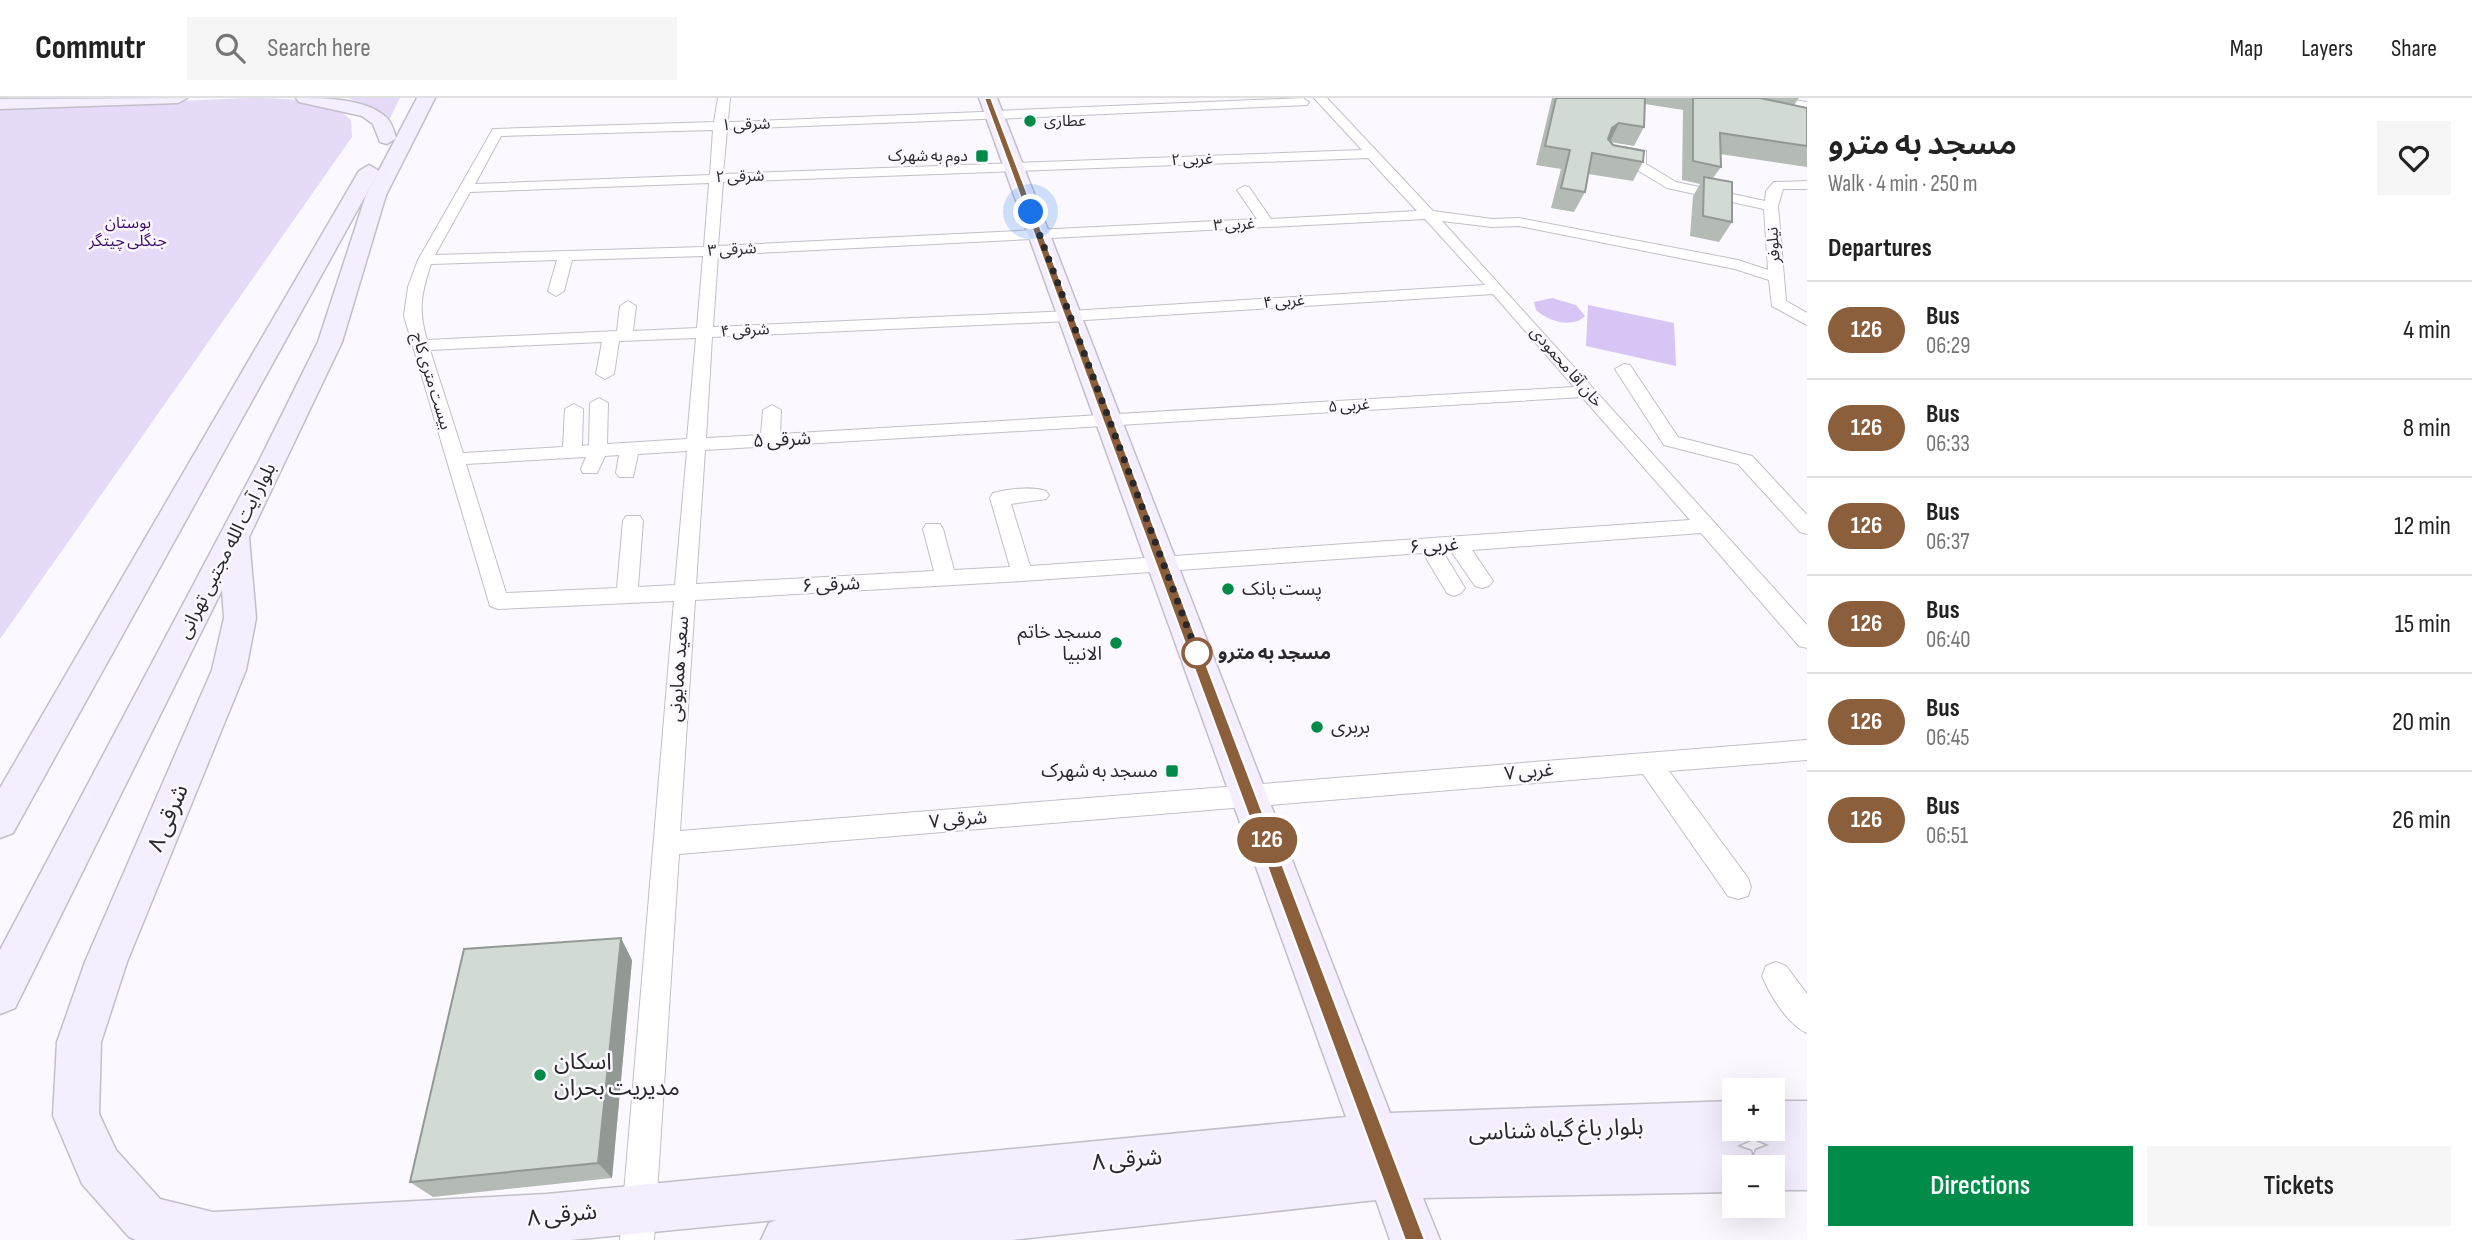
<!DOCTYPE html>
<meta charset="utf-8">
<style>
:root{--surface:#fff;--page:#f6f6f6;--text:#222;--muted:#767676;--line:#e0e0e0;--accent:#018b49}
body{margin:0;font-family:"Sofia Sans Condensed","Noto Sans Arabic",sans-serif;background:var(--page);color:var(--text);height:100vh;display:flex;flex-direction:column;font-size:26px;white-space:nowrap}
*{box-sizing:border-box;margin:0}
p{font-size:23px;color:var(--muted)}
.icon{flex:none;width:38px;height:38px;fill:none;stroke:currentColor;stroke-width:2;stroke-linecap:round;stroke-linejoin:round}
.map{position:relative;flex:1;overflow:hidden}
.details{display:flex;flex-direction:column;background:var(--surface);width:665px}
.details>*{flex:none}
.badge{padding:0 14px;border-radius:23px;font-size:24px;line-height:46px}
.buttons{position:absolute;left:1722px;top:980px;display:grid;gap:14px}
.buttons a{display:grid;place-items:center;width:63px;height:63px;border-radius:0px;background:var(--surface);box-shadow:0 7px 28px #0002;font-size:35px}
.you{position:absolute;width:35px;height:35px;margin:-18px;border:5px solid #fff;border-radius:50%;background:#1a73e8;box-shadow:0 0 0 10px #1a73e833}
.map>.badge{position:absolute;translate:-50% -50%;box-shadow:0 0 0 4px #fff}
h2{padding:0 21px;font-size:26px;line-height:63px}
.round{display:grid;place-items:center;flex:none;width:74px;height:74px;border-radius:0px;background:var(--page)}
.summary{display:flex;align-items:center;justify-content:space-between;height:119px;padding:0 21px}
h1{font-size:33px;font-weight:600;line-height:52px}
.action{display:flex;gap:14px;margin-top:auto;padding:14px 21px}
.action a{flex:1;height:80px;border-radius:0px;background:var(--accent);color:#fff;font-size:28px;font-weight:600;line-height:80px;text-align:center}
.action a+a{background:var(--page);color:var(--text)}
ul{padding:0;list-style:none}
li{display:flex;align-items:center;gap:21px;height:98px;padding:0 21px;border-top:2px solid var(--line)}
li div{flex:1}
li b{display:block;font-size:26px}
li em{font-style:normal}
li .badge{min-width:77px;font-weight:700;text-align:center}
header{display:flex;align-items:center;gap:42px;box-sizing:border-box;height:98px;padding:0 35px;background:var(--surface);border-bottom:2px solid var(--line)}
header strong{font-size:33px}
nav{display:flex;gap:38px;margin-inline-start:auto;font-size:24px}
.search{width:490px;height:63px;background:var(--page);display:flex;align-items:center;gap:18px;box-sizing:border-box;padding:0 24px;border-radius:0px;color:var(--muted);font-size:26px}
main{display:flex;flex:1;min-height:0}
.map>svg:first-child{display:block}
.green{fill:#e5dbf9}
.water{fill:#d7c6f5}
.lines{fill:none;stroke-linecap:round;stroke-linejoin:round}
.lane-casing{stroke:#c2bfc8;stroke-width:9}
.street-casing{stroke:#c2bfc8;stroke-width:2}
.secondary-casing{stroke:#c2bfc8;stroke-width:3}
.lane{stroke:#fff;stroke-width:7}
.street{fill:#fff;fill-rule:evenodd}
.secondary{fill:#f4eeff;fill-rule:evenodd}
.wall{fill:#b4bbb5}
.shaded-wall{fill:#929994}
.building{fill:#d1dad3;stroke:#929994;stroke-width:2}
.line{fill:#8b5e3c;stroke:#fff;stroke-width:2}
.walk{stroke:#29282b;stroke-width:7;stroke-dasharray:0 12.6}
.poi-dot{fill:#018b49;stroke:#fbf9ff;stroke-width:2.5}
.stop-dot{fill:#fff;stroke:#8b5e3c;stroke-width:3.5}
.labels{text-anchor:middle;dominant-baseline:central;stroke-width:5;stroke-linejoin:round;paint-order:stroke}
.far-poi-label{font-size:16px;fill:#29282b;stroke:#fbf9ff;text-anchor:start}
.far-street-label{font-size:16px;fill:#29282b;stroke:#fbf9ff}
.far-park-label{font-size:16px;fill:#3a0c64;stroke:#fbf9ff}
.street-label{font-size:19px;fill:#29282b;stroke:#fbf9ff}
.poi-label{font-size:19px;fill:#29282b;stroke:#fbf9ff;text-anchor:start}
.stop-label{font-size:19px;font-weight:bold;fill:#29282b;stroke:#fbf9ff;text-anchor:start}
.near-street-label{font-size:23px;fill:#29282b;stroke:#fbf9ff}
.near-poi-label{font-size:23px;fill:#29282b;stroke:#fbf9ff;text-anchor:start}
</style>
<header>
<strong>Commutr</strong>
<div class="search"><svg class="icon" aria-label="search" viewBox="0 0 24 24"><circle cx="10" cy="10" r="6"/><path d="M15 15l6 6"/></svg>Search here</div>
<nav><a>Map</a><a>Layers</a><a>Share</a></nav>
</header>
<main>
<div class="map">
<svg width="1807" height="1142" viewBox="0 0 1807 1142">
<rect width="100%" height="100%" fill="#fbf9ff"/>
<g class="green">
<path d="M246,0C275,0 330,0 351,22L352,39L0,541V11Z"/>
<path d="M348,0H400L387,26C380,9 365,6 348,0Z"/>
</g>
<g class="water">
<path d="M1552,200L1576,207L1585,218C1572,231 1548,223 1536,212L1534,204Z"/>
<polygon points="1588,207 1674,225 1676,268 1586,248"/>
</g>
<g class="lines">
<defs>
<polyline id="lane" points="720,28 994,17"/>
<g id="street">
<path d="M718,0H730L723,76L1362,52L1314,0H1327L1433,113L1492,121L1519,120L1738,162L1768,172L1764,111L1667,90L1634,70V59L1618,53L1624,49L1646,53V66L1676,84L1765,103L1766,93L1774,84L1807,83V91H1783L1778,108L1786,203L1807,215V227L1772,208L1769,182L1735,171L1519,128L1492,129L1442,123L1807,527V550L1799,548L1701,435L1472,452L1493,483L1489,488L1482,490L1475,488L1451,453L1443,454L1465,490L1461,495L1454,498L1447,495L1423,455L1022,483L695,502L680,733L1807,642V662L1669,673L1748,780L1751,789L1748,798L1738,801L1728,798L1643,676L679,756L654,1142H620L674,503L498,511L490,508L404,218L408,189L418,162L493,31L714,24ZM713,32L710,77L475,86L501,38ZM1368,60L1417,113L1271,121L1249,89L1244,88L1237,92L1257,121L718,148L723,84ZM709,85L704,149L435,157L470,94ZM1425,121L1485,187L1070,213L713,229L718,157ZM703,158L697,230L633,233L636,208L628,203L620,208L617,233L427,242C418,211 421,197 431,166L557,162L548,193L556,198L564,193L572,162ZM1493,196L1574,289L780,336L781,312L772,307L763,312L761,337L706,340L712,239L1070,223ZM696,240L687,341L607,346L608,305L599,300L590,305L589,347L582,348L583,311L574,306L565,311L563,349L463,355L430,252L602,244L596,276L605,281L614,276L619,243ZM1582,299L1690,422L1030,468L1011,406L1046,401L1049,397L1046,393C1031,388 1008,391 993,395L990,400L1010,469L954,472L943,431L940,426H926L923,431L934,473L696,486L705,352ZM687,353L675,487L638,489L643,423L640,418H626L623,423L617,490L506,495L466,366L586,359L581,371L583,375H597L605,358L619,357L616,375L619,379H633L638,356Z"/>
<polygon points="1303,0 1309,4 1307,7 994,21 988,17 994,13"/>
<polygon points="1751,0 1779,0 1807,4 1807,12 1757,4"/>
<polygon points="1624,266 1630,267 1678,339 1752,358 1807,417 1807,436 1800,434 1738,366 1664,347 1615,271"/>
<path d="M1776,864L1786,868L1807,896V935C1788,927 1770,897 1762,878L1766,868Z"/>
</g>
<g id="secondary">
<polygon points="187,0 178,5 0,11 0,1"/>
<path d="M296,0C324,0 366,0 387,20C392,25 394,33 396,40L417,0H435L386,97L342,244L249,439L256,520L246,572L127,864L101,944L99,1016L116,1052L160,1101L213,1114L547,1096L1346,1019L979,0H997L1390,1015L1734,1003V1031H1773V1003H1807V1092H1773V1069H1734V1094L1423,1100L1440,1142H1390L1376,1102L1011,1142H761L769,1125L776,1122L570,1142H136L129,1139L82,1086L53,1018L57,944L85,864L212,572L224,520L222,492L15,910L0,916V852L260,361L318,244L366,97L396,40L387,46L380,44L373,26L362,18L299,4ZM1754,1034L1757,1042L1769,1047L1756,1052L1753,1060L1751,1053L1737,1048L1750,1042Z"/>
<polygon points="369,67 379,73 13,735 0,740 0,690 359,73"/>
</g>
</defs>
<use href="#lane" class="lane-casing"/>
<use href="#street" class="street-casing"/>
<use href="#secondary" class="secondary-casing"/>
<use href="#lane" class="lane"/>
<use href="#street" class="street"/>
<use href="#secondary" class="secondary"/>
</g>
<g class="wall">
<polygon points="1552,0 1760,0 1765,1 1765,0 1799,0 1794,7 1807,10 1807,69 1720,56 1721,69 1713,80 1732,124 1719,144 1690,138 1693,98 1700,86 1682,82 1683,12 1645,6 1644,29 1634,48 1610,44 1613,47 1643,64 1633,83 1588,76 1585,94 1574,114 1551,110 1561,71 1536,67"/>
<polygon points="632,862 612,1080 433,1099 410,1084"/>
</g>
<g class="shaded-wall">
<polygon points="1619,25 1610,44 1603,49 1612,30"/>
<polygon points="621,840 632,862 612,1080 598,1065"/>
</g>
<g class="building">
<polygon points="1556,0 1645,0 1644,29 1619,25 1612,30 1608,41 1613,47 1644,53 1643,64 1592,55 1585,94 1561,90 1570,52 1545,48"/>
<polygon points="1693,0 1760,0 1807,10 1807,48 1720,35 1721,69 1693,63"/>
<polygon points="1704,79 1732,84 1732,124 1703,118"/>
<polygon points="621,840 598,1065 410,1084 464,851"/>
</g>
<polygon class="line" points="984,0 991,0 1425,1142 1405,1142"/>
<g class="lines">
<polyline class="walk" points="1031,114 1197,555"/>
</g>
<g class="poi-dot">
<circle cx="1030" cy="23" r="7"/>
<rect x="975" y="51" width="14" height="14" rx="3.5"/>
<circle cx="1228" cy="491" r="7"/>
<circle cx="1116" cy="545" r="7"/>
<circle cx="1317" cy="629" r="7"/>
<rect x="1165" y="666" width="14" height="14" rx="3.5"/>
<circle cx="540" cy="977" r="7"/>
</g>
<circle class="stop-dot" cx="1197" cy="555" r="14"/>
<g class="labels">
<g class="far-poi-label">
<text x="1044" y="23">عطاری</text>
<text x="968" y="58" text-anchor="end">دوم به شهرک</text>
</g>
<g class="far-street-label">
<text transform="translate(746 27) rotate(-2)">۱ شرقی</text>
<text transform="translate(1192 62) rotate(-2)">۲ غربی</text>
<text transform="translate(740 79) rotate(-2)">۲ شرقی</text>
<text transform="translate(1234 127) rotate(-3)">۳ غربی</text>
<text transform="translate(1774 147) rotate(-94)">نیلوفر</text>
<text transform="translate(732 152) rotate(-3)">۳ شرقی</text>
<text transform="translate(1284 204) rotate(-4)">۴ غربی</text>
<text transform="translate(745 233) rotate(-3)">۴ شرقی</text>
<text transform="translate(1566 269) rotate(49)">خان آقا محمودی</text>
<text transform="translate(431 283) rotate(73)">بیست متری کاج</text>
<text transform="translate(1349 308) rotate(-4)">۵ غربی</text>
</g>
<g class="far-park-label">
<text x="128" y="125">بوستان<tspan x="128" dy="18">جنگلی چیتگر</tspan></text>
</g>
<g class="street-label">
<text transform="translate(782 342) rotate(-3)">۵ شرقی</text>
<text transform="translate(1434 448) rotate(-4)">۶ غربی</text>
<text transform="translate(227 453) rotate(-63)">بلوار آیت الله مجتبی تهرانی</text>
<text transform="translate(831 487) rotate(-3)">۶ شرقی</text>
<text transform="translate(679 571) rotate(-86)">سعید همایونی</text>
<text transform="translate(1529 674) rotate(-5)">۷ غربی</text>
<text transform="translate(958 722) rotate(-5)">۷ شرقی</text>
</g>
<g class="poi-label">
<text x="1242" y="491">پست بانک</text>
<text x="1102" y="534" text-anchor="end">مسجد خاتم<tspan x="1102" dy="22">الانبیا</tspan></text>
<text x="1331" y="629">بربری</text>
<text x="1158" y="673" text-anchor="end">مسجد به شهرک</text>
</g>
<g class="stop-label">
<text x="1218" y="555">مسجد به مترو</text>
</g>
<g class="near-street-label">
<text transform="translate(168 720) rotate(-67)">۸ شرقی</text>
<text transform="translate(1556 1032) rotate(-2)">بلوار باغ گیاه شناسی</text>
<text transform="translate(1127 1062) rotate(-5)">۸ شرقی</text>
<text transform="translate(562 1117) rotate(-6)">۸ شرقی</text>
</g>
<g class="near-poi-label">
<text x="554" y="964">اسکان<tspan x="554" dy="26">مدیریت بحران</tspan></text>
</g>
</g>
</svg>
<div class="buttons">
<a>+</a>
<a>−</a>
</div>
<div class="you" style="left:1031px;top:114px"></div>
<b class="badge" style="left:1267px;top:742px;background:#8b5e3c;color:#fff">126</b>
</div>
<section class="details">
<div class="summary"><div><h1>مسجد به مترو</h1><p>Walk · 4 min · 250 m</p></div><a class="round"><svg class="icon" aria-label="heart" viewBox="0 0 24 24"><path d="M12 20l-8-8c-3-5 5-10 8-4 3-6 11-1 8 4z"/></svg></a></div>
<h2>Departures</h2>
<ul>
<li><span class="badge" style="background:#8b5e3c;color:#fff">126</span><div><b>Bus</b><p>06:29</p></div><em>4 min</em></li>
<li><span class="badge" style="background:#8b5e3c;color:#fff">126</span><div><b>Bus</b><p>06:33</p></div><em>8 min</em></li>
<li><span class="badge" style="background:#8b5e3c;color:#fff">126</span><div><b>Bus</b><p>06:37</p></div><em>12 min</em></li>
<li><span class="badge" style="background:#8b5e3c;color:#fff">126</span><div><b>Bus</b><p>06:40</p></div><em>15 min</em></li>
<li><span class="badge" style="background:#8b5e3c;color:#fff">126</span><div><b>Bus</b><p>06:45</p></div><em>20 min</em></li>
<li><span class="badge" style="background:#8b5e3c;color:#fff">126</span><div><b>Bus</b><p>06:51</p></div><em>26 min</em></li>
</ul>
<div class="action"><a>Directions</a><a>Tickets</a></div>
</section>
</main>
